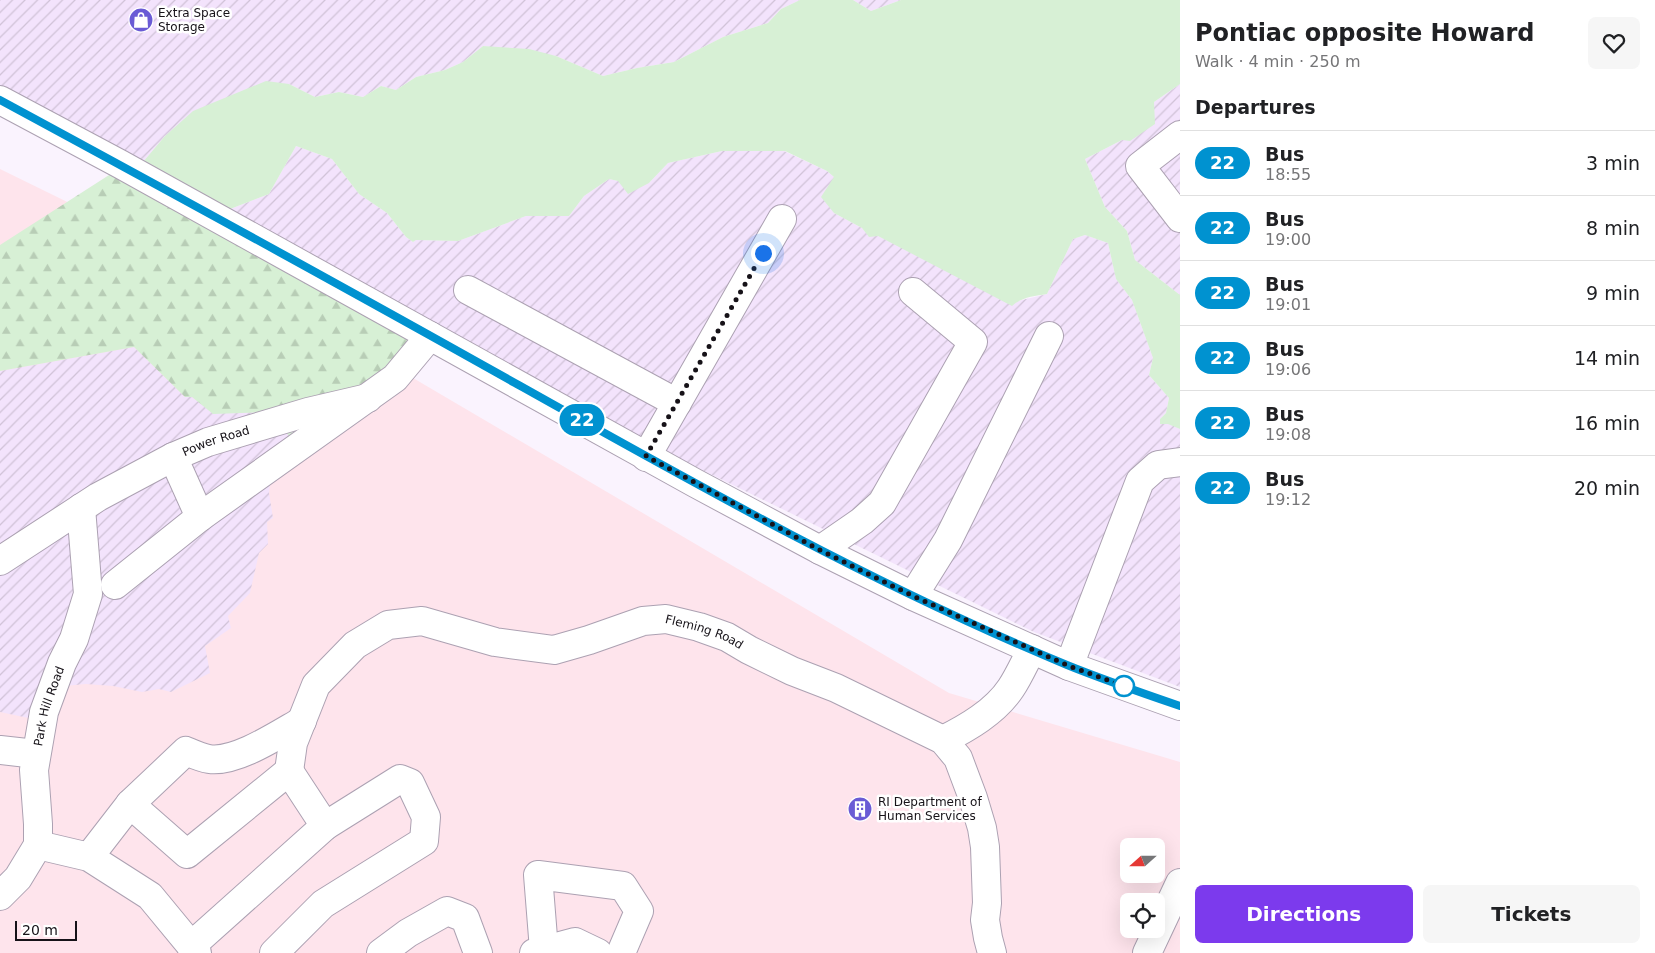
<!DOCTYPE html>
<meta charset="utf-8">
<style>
:root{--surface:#fff;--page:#f6f6f6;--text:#202124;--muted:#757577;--line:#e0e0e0;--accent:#7c3aed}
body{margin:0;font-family:"DejaVu Sans",sans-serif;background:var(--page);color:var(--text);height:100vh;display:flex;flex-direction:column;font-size:19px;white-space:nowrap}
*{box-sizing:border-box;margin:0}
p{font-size:16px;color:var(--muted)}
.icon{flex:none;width:28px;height:28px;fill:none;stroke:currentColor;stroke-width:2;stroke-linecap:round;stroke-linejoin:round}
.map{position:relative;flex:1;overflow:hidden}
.panel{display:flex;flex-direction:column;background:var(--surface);width:475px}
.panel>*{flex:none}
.badge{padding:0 10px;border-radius:16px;font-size:18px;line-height:32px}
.needle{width:32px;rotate:249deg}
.tools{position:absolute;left:1120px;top:838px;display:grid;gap:10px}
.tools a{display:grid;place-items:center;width:45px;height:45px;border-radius:8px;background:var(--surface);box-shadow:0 5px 20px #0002;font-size:25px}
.scale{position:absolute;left:15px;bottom:12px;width:62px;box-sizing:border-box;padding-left:5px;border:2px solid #161218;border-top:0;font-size:14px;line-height:18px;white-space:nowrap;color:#161218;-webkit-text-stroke:4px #fff;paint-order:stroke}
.you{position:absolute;width:25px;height:25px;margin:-12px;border:4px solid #fff;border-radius:50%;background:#1a73e8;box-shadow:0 0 0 8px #1a73e833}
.map>.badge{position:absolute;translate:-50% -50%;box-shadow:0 0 0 2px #fff}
h2{padding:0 15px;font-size:19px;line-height:45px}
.round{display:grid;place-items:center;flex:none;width:52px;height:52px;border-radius:8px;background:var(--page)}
.head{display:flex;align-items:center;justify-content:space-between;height:85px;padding:0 15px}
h1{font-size:24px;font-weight:700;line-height:38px}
.button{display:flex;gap:10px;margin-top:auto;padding:10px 15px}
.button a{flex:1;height:58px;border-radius:8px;background:var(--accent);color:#fff;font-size:20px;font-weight:700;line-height:58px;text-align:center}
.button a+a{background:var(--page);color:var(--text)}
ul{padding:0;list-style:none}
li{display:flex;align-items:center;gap:15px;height:65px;padding:0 15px;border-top:1px solid var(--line)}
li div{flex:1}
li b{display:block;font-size:19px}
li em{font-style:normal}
li .badge{min-width:55px;font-weight:700;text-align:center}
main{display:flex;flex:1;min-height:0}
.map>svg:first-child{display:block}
.commercial{fill:#fee4ec;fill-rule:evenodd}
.industrial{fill:url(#industrial-furrows)}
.green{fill:#d7f0d5}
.forest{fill:url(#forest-firs)}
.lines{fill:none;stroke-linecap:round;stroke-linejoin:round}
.minor-casing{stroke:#aca1b2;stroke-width:30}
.major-casing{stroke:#aca1b2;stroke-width:30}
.minor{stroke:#fff;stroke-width:28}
.major{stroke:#fff;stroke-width:28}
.line-casing{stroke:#fff;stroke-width:11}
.line{stroke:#0092d0;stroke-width:8}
.walk{stroke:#161218;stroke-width:5;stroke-dasharray:0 9}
.stop-dot{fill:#fff;stroke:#0092d0;stroke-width:2.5}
.labels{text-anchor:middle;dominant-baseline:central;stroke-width:5;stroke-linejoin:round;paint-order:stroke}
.poi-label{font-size:12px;fill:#161218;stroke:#fff;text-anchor:start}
.street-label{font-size:12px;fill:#161218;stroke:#fff}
</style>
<main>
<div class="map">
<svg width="1180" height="953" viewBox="0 0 1180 953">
<defs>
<pattern id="industrial-furrows" width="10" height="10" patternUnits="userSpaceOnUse" patternTransform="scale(1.25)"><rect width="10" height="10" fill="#f3e3fc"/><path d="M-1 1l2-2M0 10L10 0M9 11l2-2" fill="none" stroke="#d0c2d7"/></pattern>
<pattern id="forest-firs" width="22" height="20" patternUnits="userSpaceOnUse" patternTransform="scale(1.25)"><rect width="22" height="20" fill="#d7f0d5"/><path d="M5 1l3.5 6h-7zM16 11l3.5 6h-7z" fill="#b8cdb6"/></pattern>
</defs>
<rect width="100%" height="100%" fill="#faf3fe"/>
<path class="commercial" d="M0,169L345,338L949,693L1180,762V953H0ZM1129,846H1156V874H1129ZM1129,901H1156V929H1129Z"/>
<g class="industrial">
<polygon points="0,0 800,0 781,9 768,23 723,37 674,62 637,68 603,76 556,56 483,46 463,62 445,70 416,77 396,90 381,86 363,97 339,92 315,97 289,84 165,136 137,169 0,112"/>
<polygon points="853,0 901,0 871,11"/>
<polygon points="1180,84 1180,295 1135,260 1127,231 1105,207 1085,159 1122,140 1154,102"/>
<polygon points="296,146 332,159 359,194 387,213 406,237 413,242 416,240 458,241 526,216 569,216 584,196 609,179 618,181 649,183 668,163 722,151 784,151 827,171 834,177 834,213 862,228 869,236 878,236 1018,301 1047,294 1073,239 1085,235 1108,243 1116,279 1132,300 1153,358 1149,375 1169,398 1166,413 1160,419 1180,429 1180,687 1034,632 430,337 212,216 269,194"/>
<polygon points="134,347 185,397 192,397 213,413 269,411 299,448 271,475 269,493 273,518 267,522 268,544 259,553 250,593 228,616 231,628 205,646 210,673 171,692 159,689 142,692 113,686 86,684 64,686 38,720 0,712 0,371"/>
</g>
<path class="green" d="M800,0H853L871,11L901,0H1180V84L1154,102L1155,124L1130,141L1122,140L1085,159L1105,207L1127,231L1135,260L1180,295V429L1168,424H1160V419L1166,413L1169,398L1149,375L1153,358L1132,300L1116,279L1108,243L1085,235L1073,239L1047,294C1034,296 1022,297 1012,306L878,236L869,237L862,228L834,213L821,197L834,177L827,171L785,151H722L668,163L649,183L628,194L618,181L609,179L584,196L569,216H526L458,241L416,240L413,242L406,237L387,213L359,194L332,159L296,146L269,194L212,216L137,169L165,136L193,111L266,81L289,84L315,97L339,92L363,97L381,86L396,90L416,77L445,70L463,62L483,46L529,49L556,56L603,76L637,68L674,62L723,37L768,23L781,9Z"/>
<polygon class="forest" points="120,168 424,337 299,448 269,412 213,414 192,397 185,397 134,347 0,371 0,245"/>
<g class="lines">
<defs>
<g id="minor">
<polyline points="1180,135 1140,166 1180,218"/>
<polyline points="468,290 677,403"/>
<polyline points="173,457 200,517"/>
<polyline points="646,457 782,219"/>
<polyline points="820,550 862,521 882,503 973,342 913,292"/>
<path id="s1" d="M0,561L98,497L173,457L208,442L308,412L368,398"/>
<polyline points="115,585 200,517 395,378 430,336"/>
<polyline points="913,596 948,540 1049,336"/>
<polyline points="1069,666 1140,481 1158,465 1180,462"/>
<path d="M943,740C967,728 995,712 1011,688C1019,676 1025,662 1032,649"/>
<polyline points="0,750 36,754"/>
<path id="s2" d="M289,771L293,743L316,685L355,645L388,625L422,621L495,642L554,650L589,640L643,621L666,619L699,627L727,637L749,650L792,671L836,688L943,740L958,758L973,798L982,828L985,847L987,903L985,920L988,938L992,953"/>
<path d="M130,804L186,751C193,754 202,758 209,759C236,763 279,734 302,721"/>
<polyline points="38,845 89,857 150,896 197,953"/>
<polyline points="89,857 130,804 187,854 289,771 325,826 191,946"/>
<path id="s3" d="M0,896L18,878L38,845V824L34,770L44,712L62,663L74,639L88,594L81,508"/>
<polyline points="544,950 538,875 623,886 639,911 621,953"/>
<polyline points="274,953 323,904 424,841 426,817 410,783 400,779 325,826"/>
<polyline points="381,953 408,933 447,911 465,918 478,953"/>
<polyline points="534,953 575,942 598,953"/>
<polyline points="1147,953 1180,883"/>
</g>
<polyline id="major" points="0,100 120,164 695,483 820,550 913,596 1069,666 1180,706"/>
</defs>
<use href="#minor" class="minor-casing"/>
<use href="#major" class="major-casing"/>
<use href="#minor" class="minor"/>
<use href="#major" class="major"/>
</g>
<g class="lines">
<defs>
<path id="line" d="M0,100C172,193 344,287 515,383C695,484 876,586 1067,665C1104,680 1142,693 1180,706"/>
</defs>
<use href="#line" class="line-casing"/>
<use href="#line" class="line"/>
<polyline class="walk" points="763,253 646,456 820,550 913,596 1069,666 1124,686"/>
</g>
<defs>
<symbol id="shop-disc" viewBox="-11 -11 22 22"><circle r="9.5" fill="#6a5bd5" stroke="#fff"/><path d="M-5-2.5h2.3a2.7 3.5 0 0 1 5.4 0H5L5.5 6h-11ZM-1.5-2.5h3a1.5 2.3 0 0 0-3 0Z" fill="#fff"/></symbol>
<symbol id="building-disc" viewBox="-11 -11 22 22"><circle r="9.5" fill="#6a5bd5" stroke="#fff"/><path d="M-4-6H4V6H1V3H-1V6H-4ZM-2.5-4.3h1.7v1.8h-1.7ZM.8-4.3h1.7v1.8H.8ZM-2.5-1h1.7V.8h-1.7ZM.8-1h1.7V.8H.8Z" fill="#fff"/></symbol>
</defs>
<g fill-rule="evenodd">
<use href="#shop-disc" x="127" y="6" width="28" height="28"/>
<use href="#building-disc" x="846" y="795" width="28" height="28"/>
</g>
<circle class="stop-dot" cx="1124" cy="686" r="10"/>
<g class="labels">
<g class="poi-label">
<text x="158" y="13">Extra Space<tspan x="158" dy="14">Storage</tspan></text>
<text x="878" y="802">RI Department of<tspan x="878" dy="14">Human Services</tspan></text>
</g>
<g class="street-label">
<text stroke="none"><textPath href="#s1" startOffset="248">Power Road</textPath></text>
<text stroke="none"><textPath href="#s2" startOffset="512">Fleming Road</textPath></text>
<text stroke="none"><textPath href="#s3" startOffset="205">Park Hill Road</textPath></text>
</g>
</g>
</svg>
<div class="tools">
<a><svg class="needle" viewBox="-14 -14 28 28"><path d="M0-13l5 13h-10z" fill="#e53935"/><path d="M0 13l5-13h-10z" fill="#757577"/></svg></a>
<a><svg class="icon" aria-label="locate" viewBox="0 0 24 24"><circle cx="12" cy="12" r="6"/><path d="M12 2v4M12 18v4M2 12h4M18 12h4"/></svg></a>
</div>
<div class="scale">20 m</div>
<div class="you" style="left:763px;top:253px"></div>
<b class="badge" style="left:582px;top:420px;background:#0092d0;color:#fff">22</b>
</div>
<section class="panel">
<div class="head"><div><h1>Pontiac opposite Howard</h1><p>Walk · 4 min · 250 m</p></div><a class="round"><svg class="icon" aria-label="heart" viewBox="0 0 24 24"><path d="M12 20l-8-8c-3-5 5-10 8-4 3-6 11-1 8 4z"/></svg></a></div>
<h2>Departures</h2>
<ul>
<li><span class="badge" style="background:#0092d0;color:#fff">22</span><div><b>Bus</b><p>18:55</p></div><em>3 min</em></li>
<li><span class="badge" style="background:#0092d0;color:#fff">22</span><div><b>Bus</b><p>19:00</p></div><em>8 min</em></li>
<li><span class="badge" style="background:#0092d0;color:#fff">22</span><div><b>Bus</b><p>19:01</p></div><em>9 min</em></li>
<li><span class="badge" style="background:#0092d0;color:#fff">22</span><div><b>Bus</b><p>19:06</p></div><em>14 min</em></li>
<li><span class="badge" style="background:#0092d0;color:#fff">22</span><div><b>Bus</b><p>19:08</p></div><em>16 min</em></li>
<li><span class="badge" style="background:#0092d0;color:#fff">22</span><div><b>Bus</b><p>19:12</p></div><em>20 min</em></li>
</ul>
<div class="button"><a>Directions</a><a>Tickets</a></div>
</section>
</main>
